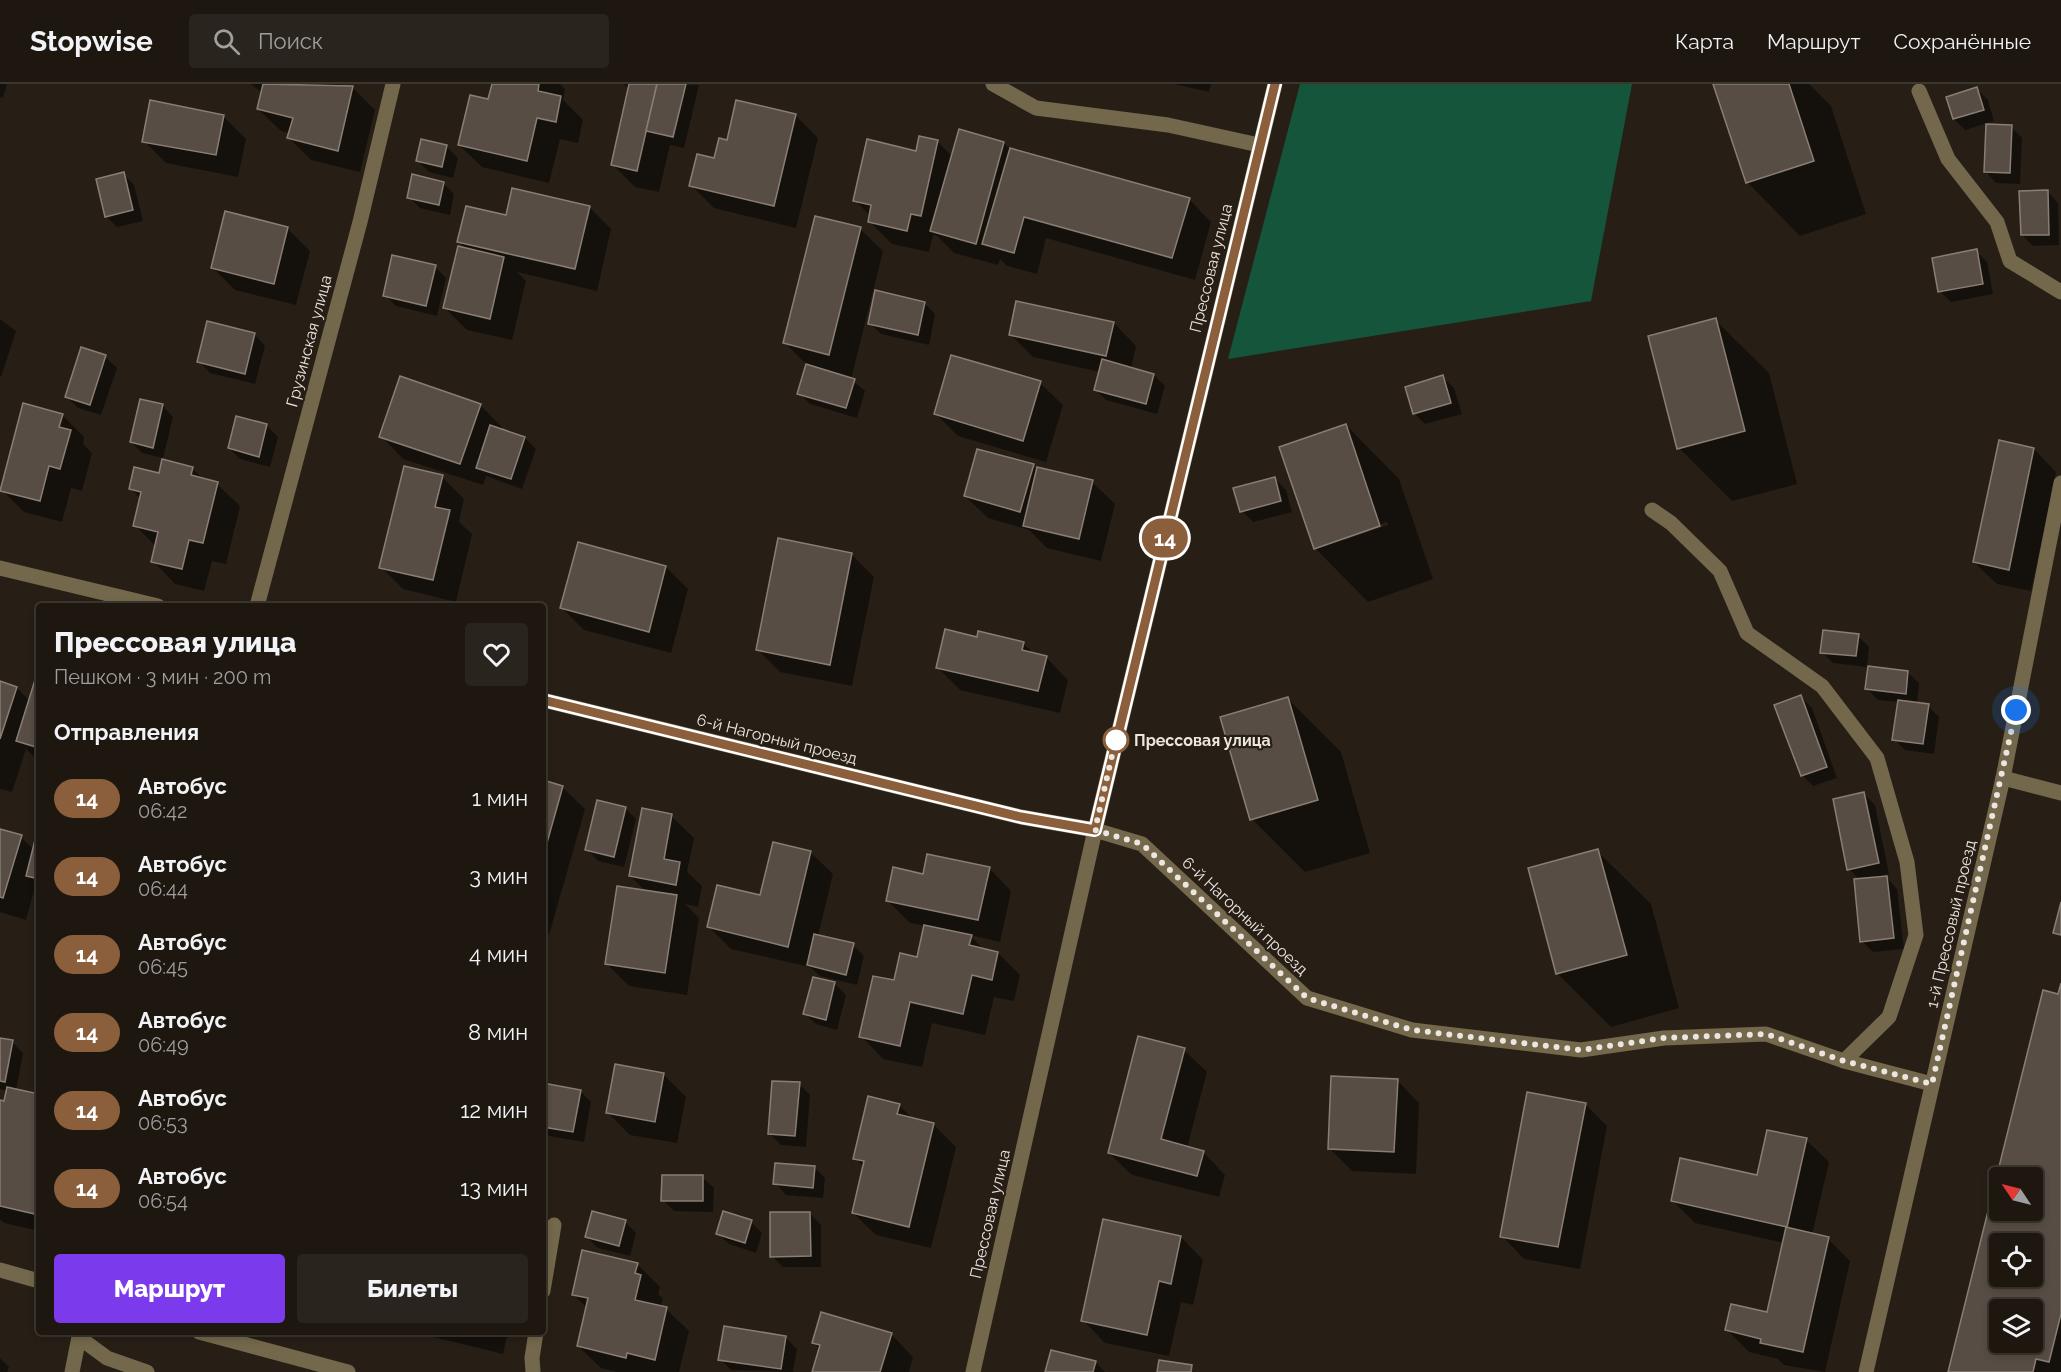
<!DOCTYPE html>
<html lang="ru">
<meta charset="utf-8">
<style>
:root{--surface:#1d1710;--page:#2a241e;--text:#f1f3f6;--muted:#a09f9f;--line:#3b3630;--accent:#7c3aed}
body{margin:0;font-family:Raleway,sans-serif;background:var(--page);color:var(--text);height:100vh;display:flex;flex-direction:column;font-size:22px;white-space:nowrap}
*{box-sizing:border-box;margin:0}
p{font-size:20px;color:var(--muted)}
.icon{flex:none;width:33px;height:33px;fill:none;stroke:currentColor;stroke-width:2;stroke-linecap:round;stroke-linejoin:round}
.map{position:relative;flex:1;overflow:hidden}
.side{position:absolute;left:36px;top:519px;width:510px;height:732px;display:flex;flex-direction:column;background:var(--surface);border-radius:6px;box-shadow:0 3px 9px #0003,0 0 0 2px var(--line)}
.side>*{flex:none}
.badge{padding:0 12px;border-radius:20px;font-size:21px;line-height:39px}
.needle{width:39px;rotate:305deg}
.tools{position:absolute;left:1989px;top:1083px;display:grid;gap:12px}
.tools a{display:grid;place-items:center;width:54px;height:54px;border-radius:6px;background:var(--surface);box-shadow:0 3px 9px #0003,0 0 0 2px var(--line);font-size:30px}
.you{position:absolute;width:30px;height:30px;margin:-15px;border:4px solid #fff;border-radius:50%;background:#1a73e8;box-shadow:0 0 0 9px #1a73e833}
.map>.badge{position:absolute;translate:-50% -50%;box-shadow:0 0 0 3px #fff}
h2{padding:0 18px;font-size:22px;line-height:54px}
.round{display:grid;place-items:center;flex:none;width:63px;height:63px;border-radius:6px;background:var(--page)}
.head{display:flex;align-items:center;justify-content:space-between;height:102px;padding:0 18px}
h1{font-size:28px;font-weight:800;line-height:45px}
.button{display:flex;gap:12px;margin-top:auto;padding:12px 18px}
.button a{flex:1;height:69px;border-radius:6px;background:var(--accent);color:#fff;font-size:24px;font-weight:800;line-height:69px;text-align:center}
.button a+a{background:var(--page);color:var(--text)}
ul{padding:0;list-style:none}
li{display:flex;align-items:center;gap:18px;height:78px;padding:0 18px}
li div{flex:1}
li b{display:block;font-size:22px}
li em{font-style:normal}
li .badge{min-width:66px;font-weight:700;text-align:center}
header{display:flex;align-items:center;gap:36px;box-sizing:border-box;height:84px;padding:0 30px;background:var(--surface);border-bottom:2px solid var(--line)}
header strong{font-size:28px}
nav{display:flex;gap:33px;margin-inline-start:auto;font-size:21px}
.search{width:420px;height:54px;background:var(--page);display:flex;align-items:center;gap:15px;box-sizing:border-box;padding:0 21px;border-radius:6px;color:var(--muted);font-size:22px}
.map>svg:first-child{display:block}
.forest{fill:#14553b}
.shadow{fill:#0007;fill-rule:evenodd}
.building{fill:#574d44;stroke:#897e74;stroke-width:1.5;fill-rule:evenodd}
.lines{fill:none;stroke-linecap:round;stroke-linejoin:round}
.service{stroke:#73684b;stroke-width:15}
.minor{stroke:#73684b;stroke-width:15}
.tertiary{stroke:#73684b;stroke-width:15}
.line-casing{stroke:#fff;stroke-width:14}
.line{stroke:#8b5e3c;stroke-width:9}
.walk{stroke:#ece6e0;stroke-width:6;stroke-dasharray:0 10.8}
.stop-dot{fill:#fff;stroke:#8b5e3c;stroke-width:3}
.labels{text-anchor:middle;dominant-baseline:central;stroke-width:4.5;stroke-linejoin:round;paint-order:stroke}
.street-label{font-size:16px;fill:#ece6e0;stroke:#271f16}
.stop-label{font-size:16px;font-weight:bold;fill:#ece6e0;stroke:#271f16;text-anchor:start}
</style>
<header>
<strong>Stopwise</strong>
<div class="search"><svg class="icon" aria-label="search" viewBox="0 0 24 24"><circle cx="10" cy="10" r="6"/><path d="M15 15l6 6"/></svg>Поиск</div>
<nav><a>Карта</a><a>Маршрут</a><a>Сохранённые</a></nav>
</header>
<div class="map">
<svg width="2061" height="1288" viewBox="0 0 2061 1288">
<rect width="100%" height="100%" fill="#271f16"/>
<polygon class="forest" points="1300,0 1632,0 1591,217 1228,275"/>
<g class="shadow">
<polygon points="0,0 7,0 3,14 0,13"/>
<polygon points="251,0 339,0 352,3 375,26 360,88 311,76 289,54 290,49 281,47 258,25 262,9"/>
<polygon points="493,0 560,0 565,5 563,16 583,36 578,59 560,55 549,99 482,83 459,61 490,17"/>
<polygon points="623,0 699,1 684,64 670,61 659,108 635,103 612,80 630,6"/>
<polygon points="1174,0 1211,0 1209,8"/>
<polygon points="1715,0 1809,0 1831,22 1866,130 1800,152 1747,98"/>
<polygon points="1977,5 1988,16 1994,37 1965,46 1954,35"/>
<polygon points="795,31 818,54 796,144 714,124 691,101 728,58"/>
<polygon points="223,32 246,55 238,93 166,79 144,57"/>
<polygon points="2011,43 2022,54 2020,100 1996,99 1985,87"/>
<polygon points="921,54 938,58 952,72 1004,59 1010,65 1189,115 1211,138 1195,196 1046,154 1037,190 1007,182 1000,175 998,181 954,169 937,152 933,151 929,168 892,160 869,137 870,132 855,116 917,68"/>
<polygon points="422,57 447,63 458,74 453,94 429,88 418,77"/>
<polygon points="123,90 134,101 143,137 117,143 106,132"/>
<polygon points="443,99 454,110 450,131 420,124 409,113"/>
<polygon points="2047,107 2058,119 2059,161 2033,162 2022,151"/>
<polygon points="589,123 611,145 597,207 517,188 526,197 512,256 467,246 445,224 467,166 459,158 507,133"/>
<polygon points="287,144 310,167 296,221 235,206 213,184"/>
<polygon points="860,145 883,167 851,295 865,307 857,334 810,320 799,309 807,281 785,259"/>
<polygon points="1976,167 1987,178 1993,210 1951,218 1940,207"/>
<polygon points="435,183 446,194 437,232 396,222 385,211"/>
<polygon points="924,219 935,230 929,261 881,250 870,239"/>
<polygon points="0,235 16,247 1,293 0,292"/>
<polygon points="1715,236 1769,289 1797,400 1732,417 1679,364"/>
<polygon points="1114,239 1136,262 1131,285 1154,291 1165,302 1157,330 1106,316 1095,305 1100,288 1033,273 1010,250"/>
<polygon points="254,250 265,262 255,300 210,289 199,277"/>
<polygon points="105,273 117,284 101,331 78,324 67,313"/>
<polygon points="1442,293 1454,304 1462,330 1425,340 1414,329"/>
<polygon points="1040,299 1063,321 1046,378 958,352 936,330"/>
<polygon points="162,321 173,333 163,374 142,369 131,358"/>
<polygon points="480,321 502,343 501,346 525,354 536,365 522,405 486,392 483,401 403,375 381,352"/>
<polygon points="62,331 84,353 83,360 92,369 82,407 71,404 62,438 24,428 2,406"/>
<polygon points="237,334 267,342 278,353 270,383 240,375 229,364"/>
<path d="M1346,341L1399,395L1433,495L1368,518L1315,464ZM1387,438L1388,441L1344,456V453Z"/>
<polygon points="2034,365 2056,388 2031,507 1997,500 1974,478"/>
<polygon points="1033,382 1038,387 1092,398 1115,420 1101,477 1047,464 1029,446 988,434 965,412"/>
<polygon points="192,384 204,396 217,400 240,422 226,480 212,477 204,507 175,500 153,477 156,463 135,441 141,415 131,405 160,391"/>
<polygon points="442,393 464,415 459,438 472,450 456,518 403,505 381,483"/>
<polygon points="1275,395 1286,406 1292,428 1253,438 1242,427"/>
<polygon points="851,470 874,493 852,602 780,588 758,566"/>
<polygon points="666,483 688,505 671,569 584,546 562,524"/>
<polygon points="1858,552 1869,563 1867,583 1833,579 1822,568"/>
<polygon points="978,555 1023,559 1035,571 1046,573 1068,596 1060,629 960,606 938,584"/>
<polygon points="39,586 39,678 26,665 12,708 0,705 0,599 17,604 30,617"/>
<polygon points="1907,588 1919,599 1917,620 1928,622 1939,633 1934,670 1905,666 1894,655 1899,618 1878,616 1867,605"/>
<polygon points="1801,613 1812,624 1837,694 1813,702 1802,691"/>
<polygon points="1287,614 1341,668 1370,769 1305,788 1252,735"/>
<polygon points="543,698 562,703 585,725 549,851 543,849"/>
<polygon points="1864,710 1875,721 1889,790 1879,792 1879,794 1886,793 1897,805 1904,865 1873,868 1862,857 1860,796 1849,785"/>
<polygon points="625,724 636,735 624,783 598,777 587,765"/>
<polygon points="671,732 694,754 687,788 702,802 698,823 685,820 699,834 687,911 629,902 607,880 646,807 630,792"/>
<polygon points="0,746 21,753 34,766 39,754 39,803 36,800 26,836 0,828"/>
<polygon points="1597,767 1651,820 1679,924 1611,943 1557,889"/>
<polygon points="810,768 833,790 818,852 853,861 864,872 857,901 820,892 810,883 731,865 708,842 761,813"/>
<polygon points="989,784 1011,807 1000,858 970,851 984,866 998,869 1020,891 1014,917 994,913 985,951 932,939 922,983 883,975 861,952 895,898 918,875 926,842 910,839 887,816 924,791"/>
<polygon points="835,900 846,911 837,946 816,940 804,929"/>
<path d="M2061,906V1288H1949L2044,908L2060,911ZM2000,1094H2032V1126H2000ZM2000,1160H2032V1192H2000ZM2000,1226H2032V1258H2000Z"/>
<polygon points="0,955 12,958 23,969 16,1006 39,1012 39,1147 4,1139 0,1135 0,1018 5,1019 8,1007 0,1005"/>
<polygon points="1184,966 1207,988 1187,1064 1203,1068 1225,1091 1219,1113 1132,1091 1109,1069"/>
<polygon points="663,990 686,1013 677,1059 630,1051 608,1029"/>
<polygon points="1397,996 1419,1019 1416,1090 1352,1087 1329,1064"/>
<polygon points="543,1000 580,1007 591,1018 584,1058 543,1051"/>
<polygon points="799,1000 810,1011 806,1063 781,1061 770,1050"/>
<polygon points="1585,1020 1607,1042 1580,1185 1524,1175 1502,1152"/>
<polygon points="899,1021 913,1035 933,1040 956,1063 931,1164 876,1151 853,1129 864,1083 855,1074"/>
<polygon points="1806,1056 1829,1078 1812,1151 1828,1155 1850,1177 1825,1288 1784,1281 1778,1275 1749,1268 1727,1246 1768,1230 1784,1159 1695,1139 1672,1116 1759,1093"/>
<polygon points="814,1083 825,1094 823,1114 786,1111 775,1099"/>
<polygon points="702,1093 714,1104 713,1128 674,1127 663,1116"/>
<polygon points="810,1130 821,1141 821,1183 783,1183 772,1172"/>
<polygon points="1104,1137 1181,1153 1203,1176 1193,1221 1181,1218 1169,1272 1105,1259 1083,1236"/>
<polygon points="625,1138 636,1149 630,1172 598,1164 587,1153"/>
<polygon points="751,1138 762,1149 756,1169 729,1160 717,1149"/>
<polygon points="637,1180 660,1203 658,1210 663,1215 660,1224 666,1225 689,1247 679,1288 617,1288 601,1284 578,1262 587,1224 573,1210"/>
<polygon points="413,1248 508,1248 503,1270"/>
<polygon points="891,1250 913,1273 909,1288 813,1288 820,1266 814,1259"/>
<polygon points="786,1254 797,1265 793,1288 731,1286 720,1275"/>
<polygon points="0,1274 9,1283 7,1288 0,1288"/>
<polygon points="1095,1278 1105,1288 1047,1288"/>
</g>
<g class="building">
<polygon points="263,0 353,2 338,67 287,54 293,34 257,25"/>
<polygon points="492,0 539,0 538,7 561,12 556,38 537,34 527,77 458,61 470,11 488,15"/>
<polygon points="629,0 657,0 637,87 611,81"/>
<polygon points="657,0 686,0 673,53 646,47"/>
<polygon points="1713,0 1789,0 1814,77 1746,99"/>
<polygon points="1977,3 1984,26 1953,35 1946,13"/>
<polygon points="150,16 224,31 216,71 142,58"/>
<polygon points="736,16 796,30 774,122 689,102 697,70 714,74 719,54 727,56"/>
<polygon points="1986,40 2012,41 2010,89 1984,88"/>
<polygon points="959,45 1004,58 976,160 930,147"/>
<polygon points="919,52 938,56 921,132 911,130 907,147 868,138 871,121 853,117 867,55 916,67"/>
<polygon points="421,55 447,61 442,83 416,77"/>
<polygon points="1010,64 1190,114 1172,174 1024,133 1014,169 982,160"/>
<polygon points="124,88 133,126 105,133 96,95"/>
<polygon points="412,90 444,98 439,121 407,114"/>
<polygon points="512,104 590,122 575,185 457,158 466,122 506,131"/>
<polygon points="2048,106 2049,151 2021,151 2019,107"/>
<polygon points="225,127 288,143 274,200 211,184"/>
<polygon points="815,132 861,143 829,271 783,259"/>
<polygon points="458,162 504,173 490,235 443,224"/>
<polygon points="1977,165 1983,200 1938,208 1932,174"/>
<polygon points="392,171 436,181 426,222 383,212"/>
<polygon points="875,206 925,218 918,251 868,240"/>
<polygon points="1016,217 1114,238 1106,272 1009,251"/>
<polygon points="1716,234 1745,347 1677,365 1648,252"/>
<polygon points="207,237 255,249 245,290 197,278"/>
<polygon points="81,263 106,271 90,321 65,313"/>
<polygon points="951,271 1041,297 1023,357 934,330"/>
<polygon points="1102,275 1154,290 1146,320 1094,306"/>
<polygon points="806,280 855,295 846,324 797,310"/>
<polygon points="1443,291 1451,319 1413,330 1405,303"/>
<polygon points="400,292 481,320 460,380 379,353"/>
<polygon points="140,315 163,320 153,364 130,358"/>
<polygon points="23,319 63,330 59,343 71,346 60,385 49,382 40,417 0,407"/>
<polygon points="236,332 267,340 259,373 228,364"/>
<polygon points="1346,340 1380,442 1314,465 1279,363"/>
<polygon points="490,341 525,353 511,395 476,384"/>
<polygon points="1999,356 2034,364 2009,486 1973,478"/>
<polygon points="977,365 1034,380 1020,428 964,412"/>
<polygon points="162,375 193,383 191,391 218,398 203,459 189,456 182,485 151,478 158,448 133,442 141,408 129,405 134,383 159,389"/>
<polygon points="404,382 443,391 435,423 450,426 433,496 379,484"/>
<polygon points="1037,383 1093,396 1079,455 1023,442"/>
<polygon points="1275,393 1281,417 1240,428 1233,404"/>
<polygon points="778,454 852,469 830,581 756,566"/>
<polygon points="578,458 666,482 649,548 560,524"/>
<polygon points="945,545 977,553 978,547 1024,558 1022,566 1047,572 1038,607 936,584"/>
<polygon points="1823,546 1859,550 1856,572 1820,569"/>
<polygon points="1868,582 1908,587 1906,610 1865,605"/>
<polygon points="39,583 39,664 16,657"/>
<polygon points="0,597 17,603 0,655"/>
<polygon points="1801,611 1827,683 1801,692 1774,621"/>
<polygon points="1288,613 1318,716 1250,736 1220,633"/>
<polygon points="1898,616 1929,620 1923,660 1892,656"/>
<polygon points="543,696 563,702 543,773"/>
<polygon points="1864,708 1879,779 1847,786 1833,715"/>
<polygon points="597,716 626,723 614,773 585,766"/>
<polygon points="642,724 672,730 664,775 680,778 676,801 629,792"/>
<polygon points="0,745 22,751 3,814 0,813"/>
<polygon points="36,752 39,753 39,795 26,792"/>
<polygon points="773,758 811,767 788,863 707,843 717,801 760,811"/>
<polygon points="1598,765 1627,871 1556,890 1528,784"/>
<polygon points="927,770 990,783 978,836 886,817 893,783 923,790"/>
<polygon points="1887,792 1894,854 1860,858 1854,795"/>
<polygon points="617,802 677,811 665,889 605,880"/>
<polygon points="2061,818 2061,851 2053,849"/>
<polygon points="924,841 972,851 969,861 998,868 992,896 972,891 963,930 910,918 900,962 859,953 873,892 894,896 900,869 917,873"/>
<polygon points="814,850 854,859 846,891 807,881"/>
<polygon points="813,893 835,898 826,936 803,930"/>
<path d="M2061,899V1230L2049,1278L2036,1275L2033,1288H1948L2043,906L2058,910ZM2000,1094H2032V1126H2000ZM2000,1160H2032V1192H2000ZM2000,1226H2032V1258H2000Z"/>
<polygon points="1138,952 1185,964 1161,1055 1204,1067 1197,1092 1108,1069"/>
<polygon points="0,954 13,956 5,998 0,997"/>
<polygon points="615,980 664,989 655,1038 606,1029"/>
<polygon points="1331,992 1398,995 1394,1068 1328,1065"/>
<polygon points="772,997 800,998 795,1052 768,1050"/>
<polygon points="543,999 581,1006 573,1048 543,1043"/>
<polygon points="7,1003 39,1010 39,1131 0,1122 0,1016 4,1017"/>
<polygon points="1527,1008 1586,1019 1558,1163 1500,1153"/>
<polygon points="868,1012 900,1020 897,1030 934,1039 909,1143 852,1129 864,1077 853,1075"/>
<polygon points="1767,1046 1807,1054 1787,1143 1671,1117 1680,1074 1757,1091"/>
<polygon points="775,1079 815,1082 813,1104 773,1100"/>
<polygon points="662,1091 703,1091 703,1117 661,1117"/>
<polygon points="592,1127 626,1136 619,1162 585,1153"/>
<polygon points="723,1127 752,1136 745,1159 716,1150"/>
<polygon points="770,1128 810,1128 811,1172 770,1173"/>
<polygon points="1103,1135 1181,1152 1171,1200 1159,1197 1147,1251 1081,1237"/>
<polygon points="1786,1143 1829,1153 1803,1268 1760,1259 1761,1255 1725,1246 1731,1220 1767,1228"/>
<polygon points="582,1166 638,1179 635,1189 641,1191 635,1216 667,1223 655,1276 627,1269 626,1274 577,1262 588,1214 572,1211"/>
<polygon points="821,1228 892,1249 880,1288 812,1288 820,1261 812,1259"/>
<polygon points="724,1242 786,1252 781,1285 718,1276"/>
<polygon points="1051,1266 1096,1277 1093,1288 1045,1288"/>
<polygon points="1159,1276 1192,1281 1191,1288 1157,1288"/>
</g>
<g class="lines">
<g class="service">
<polyline points="1919,7 1948,75 1997,138 2010,177 2061,208"/>
<polyline points="1652,426 1671,439 1720,487 1747,549 1822,602 1877,674 1907,778 1916,851 1889,933 1844,977"/>
<polyline points="2003,694 2061,709"/>
<polyline points="543,1207 554,1141"/>
<polyline points="199,1248 348,1288"/>
<polyline points="533,1288 532,1274 536,1248"/>
</g>
<g class="minor">
<polyline points="993,0 1036,24 1168,41 1259,61"/>
<polyline points="257,522 360,138 393,0"/>
<polyline points="1095,746 1142,760 1307,914 1412,946 1581,966 1664,954 1766,950 1844,977 1932,1000"/>
<polyline points="0,1186 39,1197"/>
<polyline points="80,1254 107,1274 147,1288"/>
<polyline points="72,1288 80,1248"/>
<polyline points="1866,1288 2003,694 2061,399"/>
</g>
<g class="tertiary">
<polyline points="0,484 158,522"/>
<polyline points="543,616 1021,733 1095,746"/>
<polyline points="973,1288 1095,746 1275,0"/>
</g>
</g>
<g class="lines">
<defs>
<polyline id="line" points="543,616 1021,733 1095,746 1275,0"/>
</defs>
<use href="#line" class="line-casing"/>
<use href="#line" class="line"/>
<polyline class="walk" points="1116,656 1116,654 1095,746 1142,760 1307,914 1412,946 1581,966 1664,954 1766,950 1844,977 1932,1000 2016,626"/>
</g>
<circle class="stop-dot" cx="1116" cy="656" r="12"/>
<g class="labels">
<g class="street-label">
<text transform="translate(1211 184) rotate(-76)">Прессовая улица</text>
<text transform="translate(309 257) rotate(-75)">Грузинская улица</text>
<text transform="translate(777 655) rotate(14)">6-й Нагорный проезд</text>
<text transform="translate(1245 832) rotate(43)">6-й Нагорный проезд</text>
<text transform="translate(1951 840) rotate(-77)">1-й Прессовый проезд</text>
<text transform="translate(990 1130) rotate(-77)">Прессовая улица</text>
</g>
<g class="stop-label">
<text x="1134" y="656">Прессовая улица</text>
</g>
</g>
</svg>
<div class="tools">
<a><svg class="needle" viewBox="-14 -14 28 28"><path d="M0-13l5 13h-10z" fill="#e53935"/><path d="M0 13l5-13h-10z" fill="#a09f9f"/></svg></a>
<a><svg class="icon" aria-label="locate" viewBox="0 0 24 24"><circle cx="12" cy="12" r="6"/><path d="M12 2v4M12 18v4M2 12h4M18 12h4"/></svg></a>
<a><svg class="icon" aria-label="layers" viewBox="0 0 24 24"><path d="M12 4l9 5-9 5-9-5zM3 14l9 5 9-5"/></svg></a>
</div>
<div class="you" style="left:2016px;top:626px"></div>
<b class="badge" style="left:1165px;top:454px;background:#8b5e3c;color:#fff">14</b>
<section class="side">
<div class="head"><div><h1>Прессовая улица</h1><p>Пешком · 3 мин · 200 m</p></div><a class="round"><svg class="icon" aria-label="heart" viewBox="0 0 24 24"><path d="M12 20l-8-8c-3-5 5-10 8-4 3-6 11-1 8 4z"/></svg></a></div>
<h2>Отправления</h2>
<ul>
<li><span class="badge" style="background:#8b5e3c;color:#fff">14</span><div><b>Автобус</b><p>06:42</p></div><em>1 мин</em></li>
<li><span class="badge" style="background:#8b5e3c;color:#fff">14</span><div><b>Автобус</b><p>06:44</p></div><em>3 мин</em></li>
<li><span class="badge" style="background:#8b5e3c;color:#fff">14</span><div><b>Автобус</b><p>06:45</p></div><em>4 мин</em></li>
<li><span class="badge" style="background:#8b5e3c;color:#fff">14</span><div><b>Автобус</b><p>06:49</p></div><em>8 мин</em></li>
<li><span class="badge" style="background:#8b5e3c;color:#fff">14</span><div><b>Автобус</b><p>06:53</p></div><em>12 мин</em></li>
<li><span class="badge" style="background:#8b5e3c;color:#fff">14</span><div><b>Автобус</b><p>06:54</p></div><em>13 мин</em></li>
</ul>
<div class="button"><a>Маршрут</a><a>Билеты</a></div>
</section>
</div>
